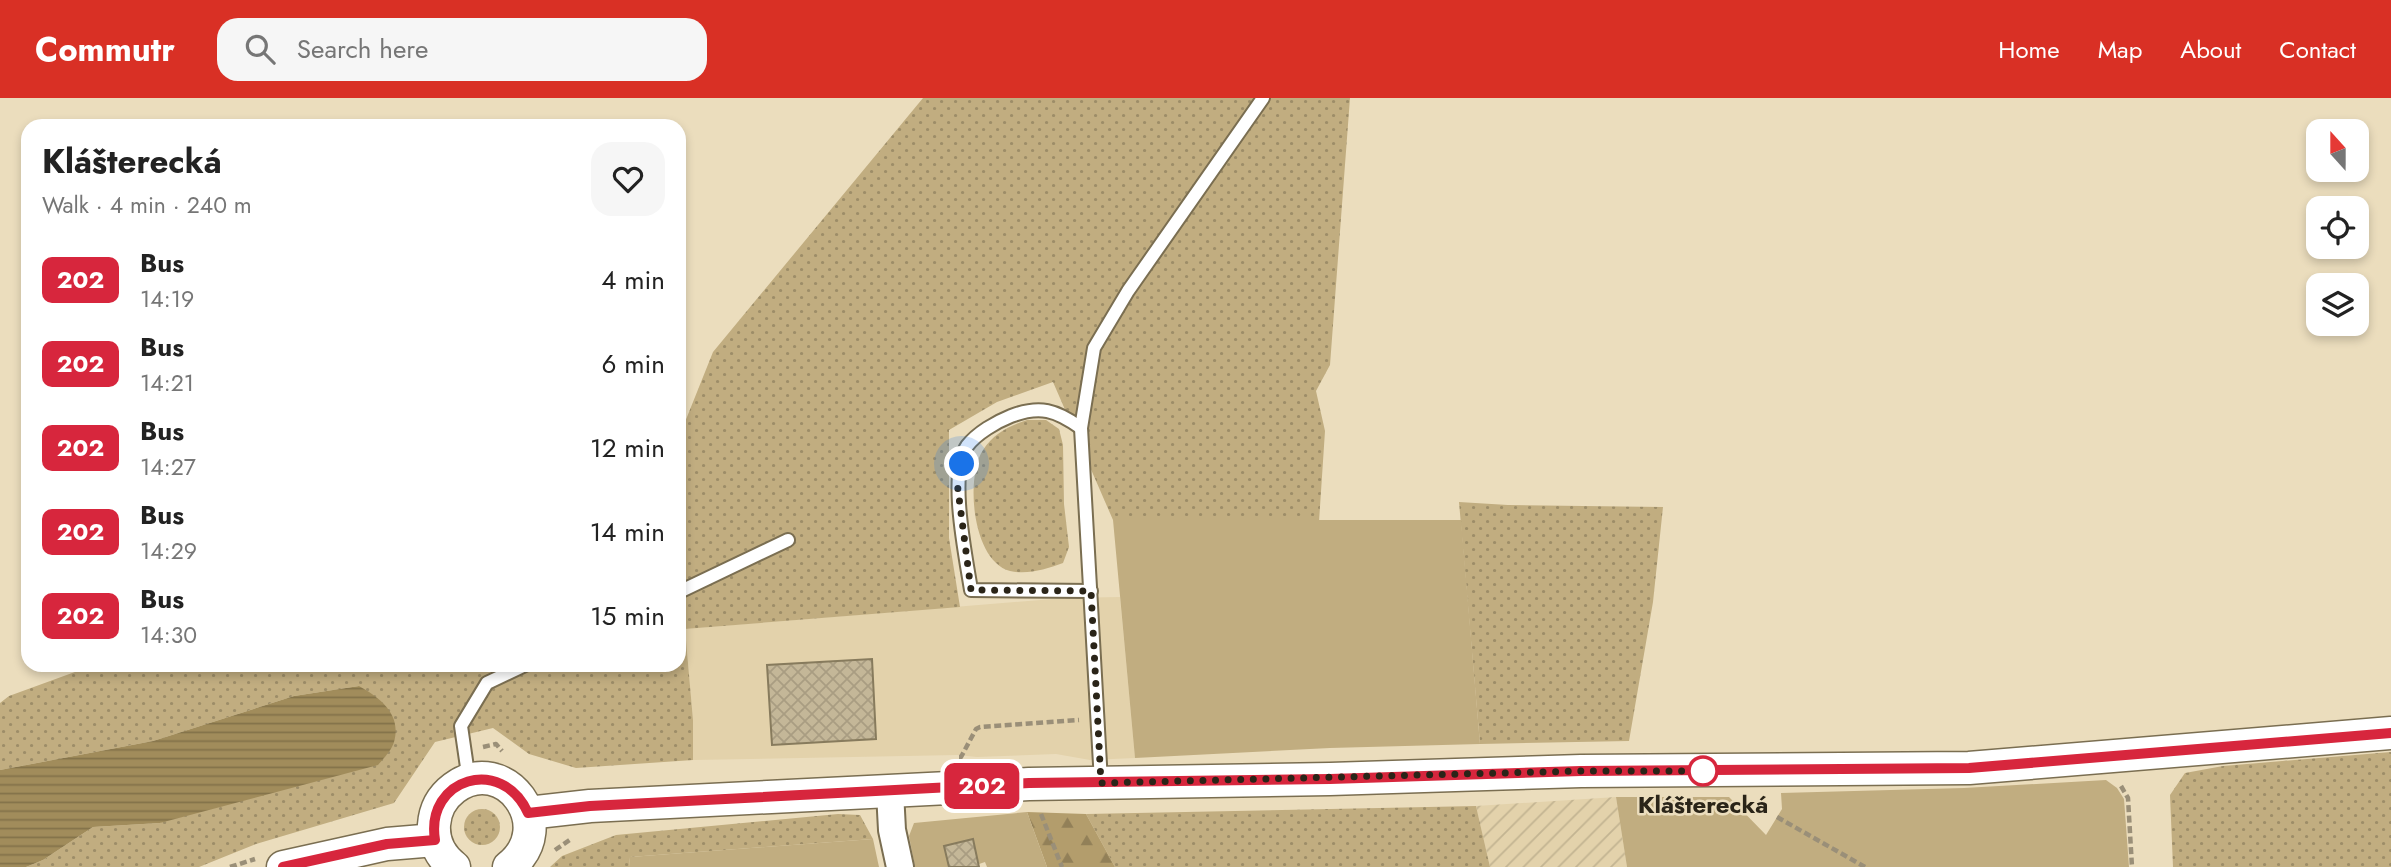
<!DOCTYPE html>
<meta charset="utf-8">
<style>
:root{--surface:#fff;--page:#f6f6f6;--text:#222;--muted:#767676;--accent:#d93025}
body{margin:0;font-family:Jost,sans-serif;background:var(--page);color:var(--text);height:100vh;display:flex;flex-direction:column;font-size:26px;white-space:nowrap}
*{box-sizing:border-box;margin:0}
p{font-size:23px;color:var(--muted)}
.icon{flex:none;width:38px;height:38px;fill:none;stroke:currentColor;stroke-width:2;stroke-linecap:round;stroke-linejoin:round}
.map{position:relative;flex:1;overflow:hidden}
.drawer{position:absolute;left:21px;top:21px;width:665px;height:553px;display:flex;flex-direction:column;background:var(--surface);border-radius:21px;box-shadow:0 4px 10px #0003}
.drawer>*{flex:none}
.badge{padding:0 14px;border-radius:10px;font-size:24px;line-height:46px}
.needle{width:46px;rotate:339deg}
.tools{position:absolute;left:2306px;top:21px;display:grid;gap:14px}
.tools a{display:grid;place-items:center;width:63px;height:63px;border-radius:14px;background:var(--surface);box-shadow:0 4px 10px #0003;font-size:35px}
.you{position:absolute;width:35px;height:35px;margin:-18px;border:5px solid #fff;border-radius:50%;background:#1a73e8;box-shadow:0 0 0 10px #1a73e833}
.map>.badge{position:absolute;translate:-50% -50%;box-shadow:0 0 0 4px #fff}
.round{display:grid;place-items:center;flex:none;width:74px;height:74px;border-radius:21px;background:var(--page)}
.head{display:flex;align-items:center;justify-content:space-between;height:119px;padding:0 21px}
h1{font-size:33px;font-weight:700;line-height:52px}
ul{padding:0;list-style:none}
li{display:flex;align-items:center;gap:21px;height:84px;padding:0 21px}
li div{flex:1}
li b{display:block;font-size:26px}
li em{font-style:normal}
li .badge{min-width:77px;font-weight:700;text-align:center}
header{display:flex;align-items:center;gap:42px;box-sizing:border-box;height:98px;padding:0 35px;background:var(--accent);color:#fff}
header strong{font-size:33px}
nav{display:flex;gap:38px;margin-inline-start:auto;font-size:24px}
.search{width:490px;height:63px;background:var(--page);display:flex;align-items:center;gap:18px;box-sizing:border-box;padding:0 24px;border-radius:21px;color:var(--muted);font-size:26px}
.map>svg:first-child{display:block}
.built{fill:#e3d2ab}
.industrial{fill:url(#industrial-furrows)}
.grass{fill:url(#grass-dots)}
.forest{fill:url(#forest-firs)}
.garden{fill:#c1ad80}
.water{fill:url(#water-rules)}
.building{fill:url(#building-cross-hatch);stroke:#877b5d;stroke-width:2}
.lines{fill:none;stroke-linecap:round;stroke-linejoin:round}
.service-casing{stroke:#7a6e51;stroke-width:16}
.minor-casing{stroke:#7a6e51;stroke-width:30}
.tertiary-casing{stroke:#7a6e51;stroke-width:35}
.path{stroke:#9a8f78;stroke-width:4.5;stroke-dasharray:7 3.5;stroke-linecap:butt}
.service{stroke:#fff;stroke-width:12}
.minor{stroke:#fff;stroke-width:26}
.tertiary{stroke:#fff;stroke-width:32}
.line-casing{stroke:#fff;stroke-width:16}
.line{stroke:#d7263d;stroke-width:10}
.walk{stroke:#2a2418;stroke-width:7;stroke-dasharray:0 12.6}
.stop-dot{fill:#fff;stroke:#d7263d;stroke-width:3.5}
.labels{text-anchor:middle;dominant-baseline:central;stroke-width:5;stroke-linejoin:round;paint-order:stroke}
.stop-label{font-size:24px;font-weight:bold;fill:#2a2418;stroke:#ebddbd}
</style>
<header>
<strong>Commutr</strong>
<div class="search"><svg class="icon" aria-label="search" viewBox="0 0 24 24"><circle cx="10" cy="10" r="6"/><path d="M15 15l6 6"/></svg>Search here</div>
<nav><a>Home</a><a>Map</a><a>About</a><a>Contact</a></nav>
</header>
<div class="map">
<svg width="2391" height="769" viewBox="0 0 2391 769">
<defs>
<pattern id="industrial-furrows" width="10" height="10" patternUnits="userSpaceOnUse" patternTransform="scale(1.75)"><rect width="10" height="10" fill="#e3d2ab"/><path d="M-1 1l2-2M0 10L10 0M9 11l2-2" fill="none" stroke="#c3b492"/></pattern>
<pattern id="grass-dots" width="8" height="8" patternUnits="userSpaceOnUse" patternTransform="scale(1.75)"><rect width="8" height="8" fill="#c1ad80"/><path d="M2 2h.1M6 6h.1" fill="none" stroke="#9d8d68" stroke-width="1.8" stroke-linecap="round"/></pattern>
<pattern id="forest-firs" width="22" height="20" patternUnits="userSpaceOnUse" patternTransform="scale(1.75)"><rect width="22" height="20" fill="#b39d6c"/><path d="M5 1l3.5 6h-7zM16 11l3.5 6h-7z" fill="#928058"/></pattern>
<pattern id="water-rules" width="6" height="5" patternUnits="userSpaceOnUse" patternTransform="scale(1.75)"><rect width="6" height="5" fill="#a18c5b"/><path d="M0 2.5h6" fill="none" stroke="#83724a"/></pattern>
<pattern id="building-cross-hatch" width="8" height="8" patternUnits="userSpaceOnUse" patternTransform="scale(1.75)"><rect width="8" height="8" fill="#c4b798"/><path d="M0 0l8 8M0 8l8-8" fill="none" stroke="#a99d82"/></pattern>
</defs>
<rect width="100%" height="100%" fill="#ebddbd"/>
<polygon class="built" points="1120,499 1135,660 1090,662 1056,656 977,659 957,657 693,662 693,622 685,531 1065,500"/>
<polygon class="industrial" points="1616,699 1627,769 1490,769 1476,708"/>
<g class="grass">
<polygon points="923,0 1350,0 1330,267 1316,293 1325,333 1319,424 1113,422 1053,284 997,304 949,332 949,440 960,509 685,531 693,622 693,662 576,670 529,656 493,630 435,644 394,705 256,746 199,769 26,769 43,762 93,729 160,725 359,588 294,598 153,643 0,672 0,605 9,598 94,567 679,567 679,339 713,254"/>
<path d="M1027,322H1046L1059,331L1063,347L1064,406L1069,449L1063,465C1046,471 1028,477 1010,473C972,463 965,379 983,352C994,335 1009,328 1027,322Z"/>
<polygon points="1459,404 1508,407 1663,409 1653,504 1629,643 1480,646"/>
<polygon points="2391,654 2391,769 2173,769 2170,697 2185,675 2223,668"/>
<polygon points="1476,708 1490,769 1115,769 1086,716"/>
<circle cx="482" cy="729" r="18"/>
<polygon points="838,716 860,717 873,741 630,759 629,769 550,769 562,758 616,737"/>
</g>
<polygon class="forest" points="1027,714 1086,716 1115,769 1047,769"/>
<g class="garden">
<polygon points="1113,422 1461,422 1480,646 1330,650 1135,660"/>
<polygon points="2106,682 2117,690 2124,701 2129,769 1627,769 1616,699 1729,699 1766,737 1782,711 1781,695 1964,690"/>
<polygon points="1027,714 1047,769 987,769 985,764 979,766 972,741 944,749 949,769 915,769 909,738 914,725"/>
<polygon points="873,741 879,769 629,769 630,759"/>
</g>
<path class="water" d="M359,588C380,600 402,616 394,644C392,652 383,661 378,667L160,725L93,729L43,762L26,769H0V672L153,643L294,598Z"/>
<g class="building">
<polygon points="872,561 876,641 772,647 767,567"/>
<polygon points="973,741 979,769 949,769 944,748"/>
</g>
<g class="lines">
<defs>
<g id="service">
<path d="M1081,330C1056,312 1040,307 1011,318C996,324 977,335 967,348C948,376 966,459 971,492L1091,493"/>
<polyline points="679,494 788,442"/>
<polyline points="469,683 461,628 487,585 525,567"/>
<polyline points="1101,684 1081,330 1094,250 1128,193 1263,0"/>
</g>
<polyline id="minor" points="890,694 892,732 900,769"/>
<g id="tertiary">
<polyline points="528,715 590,708 1029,686 1330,681 1581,673 1969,670 2391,635"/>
<polyline points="283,769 387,746 435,742"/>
<path d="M454,769C441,759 433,744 434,727C435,712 442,699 454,690C504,653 561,728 509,769"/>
</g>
</defs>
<use href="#service" class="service-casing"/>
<use href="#minor" class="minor-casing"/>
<use href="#tertiary" class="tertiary-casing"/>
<g class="path">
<polyline points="483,649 496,646 502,653"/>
<polyline points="959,659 961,659 976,631 980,629 1079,622"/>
<polyline points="2121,688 2128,700 2132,769"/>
<polyline points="1041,716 1062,769"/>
<polyline points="1777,719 1865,769"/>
<polyline points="555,752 571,741"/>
<polyline points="230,769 255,761"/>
</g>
<use href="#service" class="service"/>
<use href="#minor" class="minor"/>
<use href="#tertiary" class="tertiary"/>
</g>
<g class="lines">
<defs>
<path id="line" d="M283,769L387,746L435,742C425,680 502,657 528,715L590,708L1029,685L1330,681L1581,673L1969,670L2391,635"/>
</defs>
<use href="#line" class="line-casing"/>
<use href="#line" class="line"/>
<polyline class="walk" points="962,366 957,384 971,492 1091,493 1101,685 1581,673 1703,673"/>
</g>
<circle class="stop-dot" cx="1703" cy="673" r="14"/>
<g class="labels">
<g class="stop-label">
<text x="1703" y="706">Klášterecká</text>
</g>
</g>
</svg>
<div class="tools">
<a><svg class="needle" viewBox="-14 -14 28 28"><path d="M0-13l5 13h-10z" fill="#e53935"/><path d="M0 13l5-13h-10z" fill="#767676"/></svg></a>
<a><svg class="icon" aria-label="locate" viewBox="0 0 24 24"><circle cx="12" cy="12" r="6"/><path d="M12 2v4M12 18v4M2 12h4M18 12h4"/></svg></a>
<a><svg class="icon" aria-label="layers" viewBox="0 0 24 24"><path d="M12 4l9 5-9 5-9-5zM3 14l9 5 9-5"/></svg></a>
</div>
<div class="you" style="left:962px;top:366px"></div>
<b class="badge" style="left:982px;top:688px;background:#d7263d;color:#fff">202</b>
<section class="drawer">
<div class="head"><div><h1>Klášterecká</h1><p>Walk · 4 min · 240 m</p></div><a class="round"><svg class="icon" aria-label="heart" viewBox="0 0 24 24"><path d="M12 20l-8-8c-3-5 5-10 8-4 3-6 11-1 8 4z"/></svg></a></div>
<ul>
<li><span class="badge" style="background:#d7263d;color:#fff">202</span><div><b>Bus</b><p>14:19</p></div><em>4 min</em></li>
<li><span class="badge" style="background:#d7263d;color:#fff">202</span><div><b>Bus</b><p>14:21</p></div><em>6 min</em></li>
<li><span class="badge" style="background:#d7263d;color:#fff">202</span><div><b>Bus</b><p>14:27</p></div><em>12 min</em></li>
<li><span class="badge" style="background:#d7263d;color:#fff">202</span><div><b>Bus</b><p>14:29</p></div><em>14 min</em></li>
<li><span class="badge" style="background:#d7263d;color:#fff">202</span><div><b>Bus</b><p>14:30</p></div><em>15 min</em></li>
</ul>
</section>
</div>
